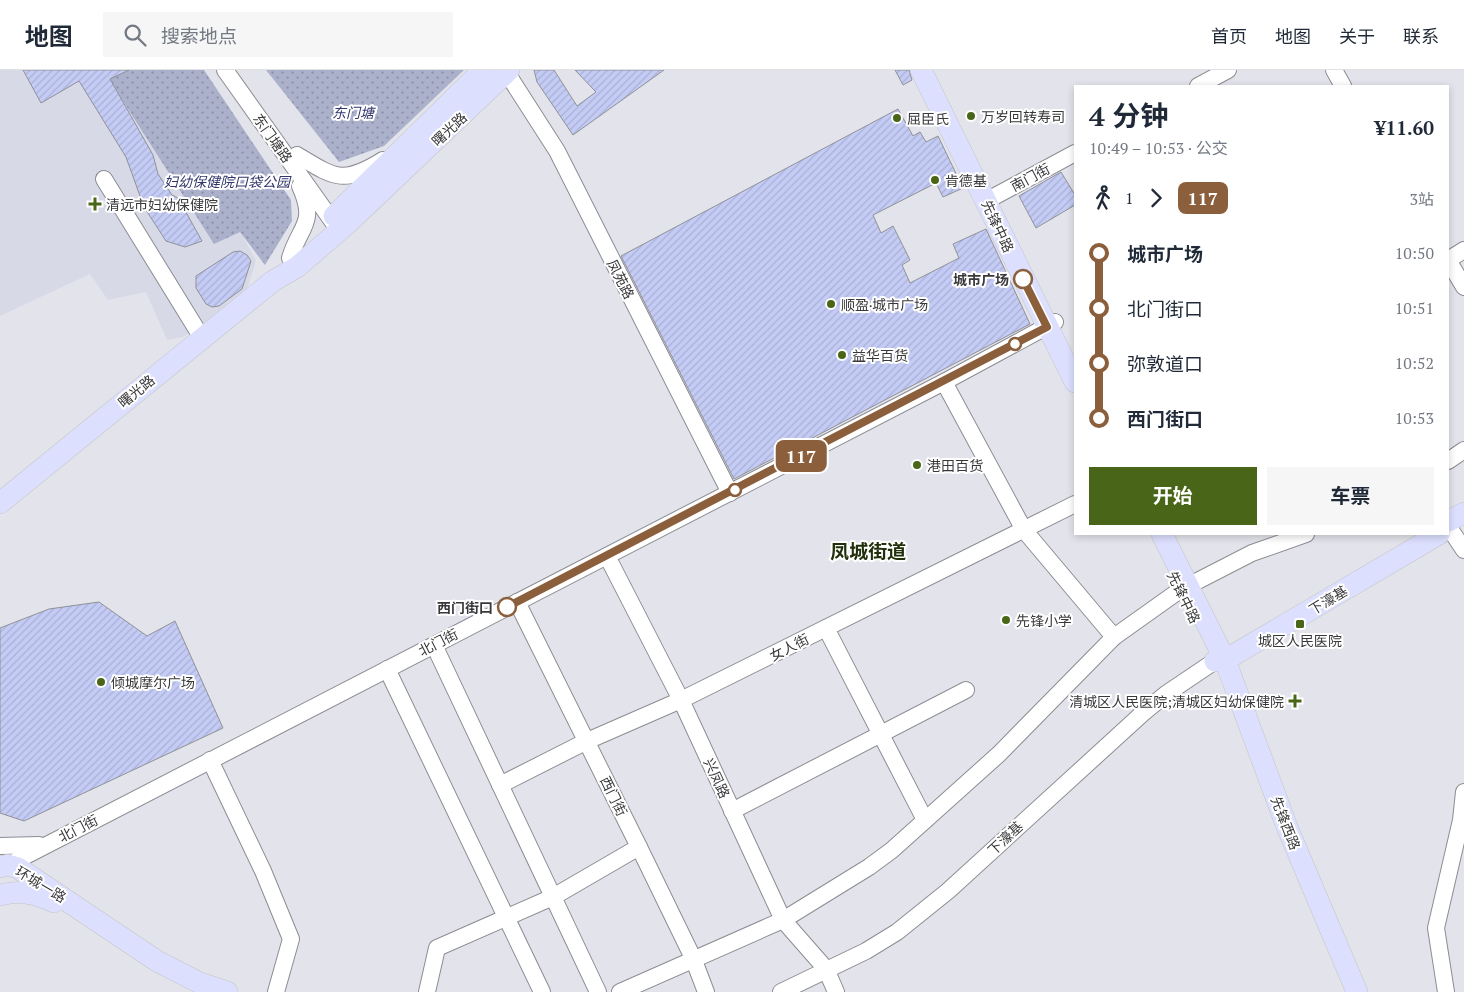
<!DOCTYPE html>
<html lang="zh">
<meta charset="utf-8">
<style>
:root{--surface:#fff;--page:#f6f6f7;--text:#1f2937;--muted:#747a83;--line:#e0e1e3;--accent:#496517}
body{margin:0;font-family:"PT Serif","Noto Sans SC",serif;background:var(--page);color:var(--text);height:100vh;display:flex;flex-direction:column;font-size:19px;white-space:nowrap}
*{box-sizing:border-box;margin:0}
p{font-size:16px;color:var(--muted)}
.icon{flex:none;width:28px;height:28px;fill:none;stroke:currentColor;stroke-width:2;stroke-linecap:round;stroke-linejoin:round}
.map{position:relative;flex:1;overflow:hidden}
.details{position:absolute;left:1074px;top:15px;width:375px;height:450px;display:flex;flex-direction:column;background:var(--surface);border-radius:0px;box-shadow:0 2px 8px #0003}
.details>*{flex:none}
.badge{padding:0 10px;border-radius:8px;font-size:18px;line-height:32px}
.map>.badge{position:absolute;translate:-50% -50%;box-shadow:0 0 0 2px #fff}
.legs{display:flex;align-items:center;gap:8px;height:55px;padding:0 15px;font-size:16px}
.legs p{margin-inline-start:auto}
.summary{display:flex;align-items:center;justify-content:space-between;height:85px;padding:0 15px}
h1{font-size:28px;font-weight:700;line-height:38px}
.button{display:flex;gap:10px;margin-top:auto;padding:10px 15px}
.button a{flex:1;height:58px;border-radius:0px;background:var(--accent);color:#fff;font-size:20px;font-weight:700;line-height:58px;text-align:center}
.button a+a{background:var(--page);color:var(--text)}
ul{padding:0 15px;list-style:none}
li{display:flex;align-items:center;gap:18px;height:55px;font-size:19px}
li i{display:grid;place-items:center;width:8px;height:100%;margin:0 6px;background:currentColor}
li i::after{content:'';width:12px;height:12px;margin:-6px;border:4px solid;border-radius:50%;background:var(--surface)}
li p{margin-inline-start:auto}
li:first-child i{background:linear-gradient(#0000 50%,currentColor 0)}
li:last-child i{background:linear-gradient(currentColor 50%,#0000 0)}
header{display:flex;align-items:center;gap:30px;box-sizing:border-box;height:70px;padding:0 25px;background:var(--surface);border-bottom:1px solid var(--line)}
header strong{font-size:24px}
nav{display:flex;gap:28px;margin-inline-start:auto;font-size:18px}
.search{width:350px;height:45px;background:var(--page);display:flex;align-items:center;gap:12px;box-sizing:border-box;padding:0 18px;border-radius:0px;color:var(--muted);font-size:19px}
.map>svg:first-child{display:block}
.built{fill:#d7d9e7}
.park{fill:url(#park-dots)}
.building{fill:url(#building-hatch);stroke:#909197}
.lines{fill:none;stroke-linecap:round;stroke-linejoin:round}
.minor-casing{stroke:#8c8d93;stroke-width:18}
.major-casing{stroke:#c4c4c4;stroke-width:22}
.minor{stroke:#fff;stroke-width:16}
.major{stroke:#dce0fe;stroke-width:21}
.line-1-casing{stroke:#fff;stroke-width:11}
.line-1{stroke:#8b5e3c;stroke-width:8}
.poi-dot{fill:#496517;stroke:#fff;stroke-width:2}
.stop-1-dot{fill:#fff;stroke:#8b5e3c;stroke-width:2.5}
.labels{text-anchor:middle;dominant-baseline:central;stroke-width:4;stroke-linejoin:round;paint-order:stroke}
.park-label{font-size:14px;font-style:italic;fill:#32366b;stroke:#fff}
.poi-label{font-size:14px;fill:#39393c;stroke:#fff;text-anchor:start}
.street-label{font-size:14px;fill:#39393c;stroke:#fff}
.stop-label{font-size:14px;font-weight:bold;fill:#39393c;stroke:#fff;text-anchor:end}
.district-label{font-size:19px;font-weight:bold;fill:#212f0a;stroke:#fff}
</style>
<header>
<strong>地图</strong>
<div class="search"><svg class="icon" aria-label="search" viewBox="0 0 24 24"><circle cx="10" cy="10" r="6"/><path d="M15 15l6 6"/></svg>搜索地点</div>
<nav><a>首页</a><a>地图</a><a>关于</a><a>联系</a></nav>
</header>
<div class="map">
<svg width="1464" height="922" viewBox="0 0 1464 922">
<defs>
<pattern id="park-dots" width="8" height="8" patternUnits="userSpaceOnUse" patternTransform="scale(1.25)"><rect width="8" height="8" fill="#abb0cb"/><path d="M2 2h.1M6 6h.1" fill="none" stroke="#8c90a6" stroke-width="1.8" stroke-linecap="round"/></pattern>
<pattern id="building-hatch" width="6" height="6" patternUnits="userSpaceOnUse" patternTransform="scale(1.25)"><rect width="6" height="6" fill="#c4ccf6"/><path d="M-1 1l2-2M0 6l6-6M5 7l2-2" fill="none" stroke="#a9b0d4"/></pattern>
</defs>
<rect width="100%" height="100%" fill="#e3e4eb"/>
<polygon class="built" points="0,0 124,0 214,174 240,161 256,191 245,226 183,267 167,270 146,222 108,230 90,204 0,246"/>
<g class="park">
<polygon points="124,0 204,0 291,130 292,151 265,195 240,162 214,174 109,9"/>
<polygon points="266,0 464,0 384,76 339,92"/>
</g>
<g class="building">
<polygon points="23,0 129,0 110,9 153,85 158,104 172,125 178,128 202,171 185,177 166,171 144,137 126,87 79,11 41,33"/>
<polygon points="534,0 554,0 577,36 596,22 575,0 664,0 573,65 537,12"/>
<polygon points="895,0 909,0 912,10 903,15"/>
<polygon points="898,39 913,66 920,62 926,72 938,66 963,118 943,127 936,113 873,145 881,163 893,156 910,190 902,195 910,213 959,188 953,174 986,159 1030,254 734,409 621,186"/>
<polygon points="1061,102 1075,125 1075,135 1036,158 1019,126"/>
<polygon points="240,181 247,185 251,191 242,219 219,236 212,237 206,234 196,218 196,206 233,182"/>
<polygon points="99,532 147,566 175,551 223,658 24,751 0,743 0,558 49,539"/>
</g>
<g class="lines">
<defs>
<g id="minor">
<polyline points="225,0 338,159"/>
<polyline points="505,0 557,81 730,423"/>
<polyline points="1334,0 1343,16"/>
<polyline points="1198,16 1228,0"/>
<path d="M297,85C335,108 343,115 383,90"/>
<polyline points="104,109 202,268"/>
<polyline points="986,131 1075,83"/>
<path d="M290,188C300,155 317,154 300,116"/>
<polyline points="1448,190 1464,217"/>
<polyline points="1448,190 1464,180"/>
<polyline points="944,312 1024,460 1114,567"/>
<polyline points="1448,391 1464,380"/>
<polyline points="1448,456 1464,480"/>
<polyline points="607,486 681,630 783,850 826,899 836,922"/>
<polyline points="517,532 639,777 693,888 706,922"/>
<polyline points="826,558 925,750"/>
<polyline points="434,575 598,922"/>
<polyline points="387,599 542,922"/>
<polyline points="210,690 263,801 291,869 276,922"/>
<polyline points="500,715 587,671 681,630 1075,434"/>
<polyline points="732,741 966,620"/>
<polyline points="0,776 39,775"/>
<polyline points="8,795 944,312 1055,252"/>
<polyline points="427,922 437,878 553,827 639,777"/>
<polyline points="620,922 783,850 869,797 892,780 999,684 1114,567 1180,520 1252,483 1306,464"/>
<polyline points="781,922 866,881 897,862 948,821 1143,643 1166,624 1215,591"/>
<polyline points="1446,922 1436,858 1461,750 1464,722"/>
</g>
<g id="major">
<polyline points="921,0 1075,312"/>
<polyline points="334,146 483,0"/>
<polyline points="0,433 273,211 297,197 347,154 509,0"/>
<polyline points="1448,451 1464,443"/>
<polyline points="1162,464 1225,590 1287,757 1357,922"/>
<polyline points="1215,591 1225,590 1439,464"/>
<polyline points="0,797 8,795 18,798 157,891 200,913 227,922"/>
<path d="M0,825C21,820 35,823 54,832"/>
</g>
</defs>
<use href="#minor" class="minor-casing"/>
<use href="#major" class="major-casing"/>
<use href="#minor" class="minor"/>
<use href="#major" class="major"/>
</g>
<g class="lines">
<defs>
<polyline id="line-1" points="507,537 1047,257 1023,209"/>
</defs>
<use href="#line-1" class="line-1-casing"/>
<use href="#line-1" class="line-1"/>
</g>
<g class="poi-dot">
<circle cx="971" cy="46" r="5"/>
<circle cx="897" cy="48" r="5"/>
<circle cx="935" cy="110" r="5"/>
<path d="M92.5 126.5h5v5h5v5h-5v5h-5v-5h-5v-5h5z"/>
<circle cx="831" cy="234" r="5"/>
<circle cx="842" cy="285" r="5"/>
<circle cx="917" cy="395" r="5"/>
<circle cx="1006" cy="550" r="5"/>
<rect x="1295" y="549" width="10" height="10" rx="2.5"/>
<circle cx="101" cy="612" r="5"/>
<path d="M1292.5 623.5h5v5h5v5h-5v5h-5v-5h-5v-5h5z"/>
</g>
<g class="stop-1-dot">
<circle cx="1023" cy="209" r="9"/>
<circle cx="1015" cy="274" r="6"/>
<circle cx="735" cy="420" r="6"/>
<circle cx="507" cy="537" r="9"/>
</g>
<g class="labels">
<g class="park-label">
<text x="353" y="42">东门塘</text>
<text x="227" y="111">妇幼保健院口袋公园</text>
</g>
<g class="poi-label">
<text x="981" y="46">万岁回转寿司</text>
<text x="907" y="48">屈臣氏</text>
<text x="945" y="110">肯德基</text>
<text x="106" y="134">清远市妇幼保健院</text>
<text x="841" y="234">顺盈·城市广场</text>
<text x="852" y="285">益华百货</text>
<text x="927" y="395">港田百货</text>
<text x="1016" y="550">先锋小学</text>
<text x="1300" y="570" text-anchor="middle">城区人民医院</text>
<text x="111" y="612">倾城摩尔广场</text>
<text x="1284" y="631" text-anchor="end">清城区人民医院;清城区妇幼保健院</text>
</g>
<g class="street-label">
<text transform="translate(449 59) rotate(-43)">曙光路</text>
<text transform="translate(273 68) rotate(55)">东门塘路</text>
<text transform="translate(1030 107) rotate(-28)">南门街</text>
<text transform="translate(998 156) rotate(65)">先锋中路</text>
<text transform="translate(621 209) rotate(63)">凤苑路</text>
<text transform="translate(136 321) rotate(-39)">曙光路</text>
<text transform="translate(1184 527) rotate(64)">先锋中路</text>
<text transform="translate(1328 530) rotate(-31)">下濠基</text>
<text transform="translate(438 572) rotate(-27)">北门街</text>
<text transform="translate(789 577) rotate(-27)">女人街</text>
<text transform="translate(717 708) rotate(65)">兴凤路</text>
<text transform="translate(614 726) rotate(64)">西门街</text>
<text transform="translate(1286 753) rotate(69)">先锋西路</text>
<text transform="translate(78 758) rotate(-27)">北门街</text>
<text transform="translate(1005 768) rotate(-43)">下濠基</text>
<text transform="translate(41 814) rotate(31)">环城一路</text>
</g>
<g class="stop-label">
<text x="1009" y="209">城市广场</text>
<text x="493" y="537">西门街口</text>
</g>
<g class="district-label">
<text x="868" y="480">凤城街道</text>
</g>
</g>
</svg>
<b class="badge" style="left:801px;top:386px;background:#8b5e3c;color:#fff">117</b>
<section class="details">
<div class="summary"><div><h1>4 分钟</h1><p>10:49 – 10:53 · 公交</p></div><b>¥11.60</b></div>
<div class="legs"><svg class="icon" aria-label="walk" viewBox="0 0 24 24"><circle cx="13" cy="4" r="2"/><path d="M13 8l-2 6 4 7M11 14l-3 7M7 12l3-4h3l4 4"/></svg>1<svg class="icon" aria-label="forward" viewBox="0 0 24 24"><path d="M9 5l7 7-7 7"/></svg><b class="badge" style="background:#8b5e3c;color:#fff">117</b><p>3站</p></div>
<ul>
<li><i style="color:#8b5e3c"></i><b>城市广场</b><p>10:50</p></li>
<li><i style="color:#8b5e3c"></i><span>北门街口</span><p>10:51</p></li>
<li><i style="color:#8b5e3c"></i><span>弥敦道口</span><p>10:52</p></li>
<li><i style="color:#8b5e3c"></i><b>西门街口</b><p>10:53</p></li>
</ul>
<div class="button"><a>开始</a><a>车票</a></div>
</section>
</div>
